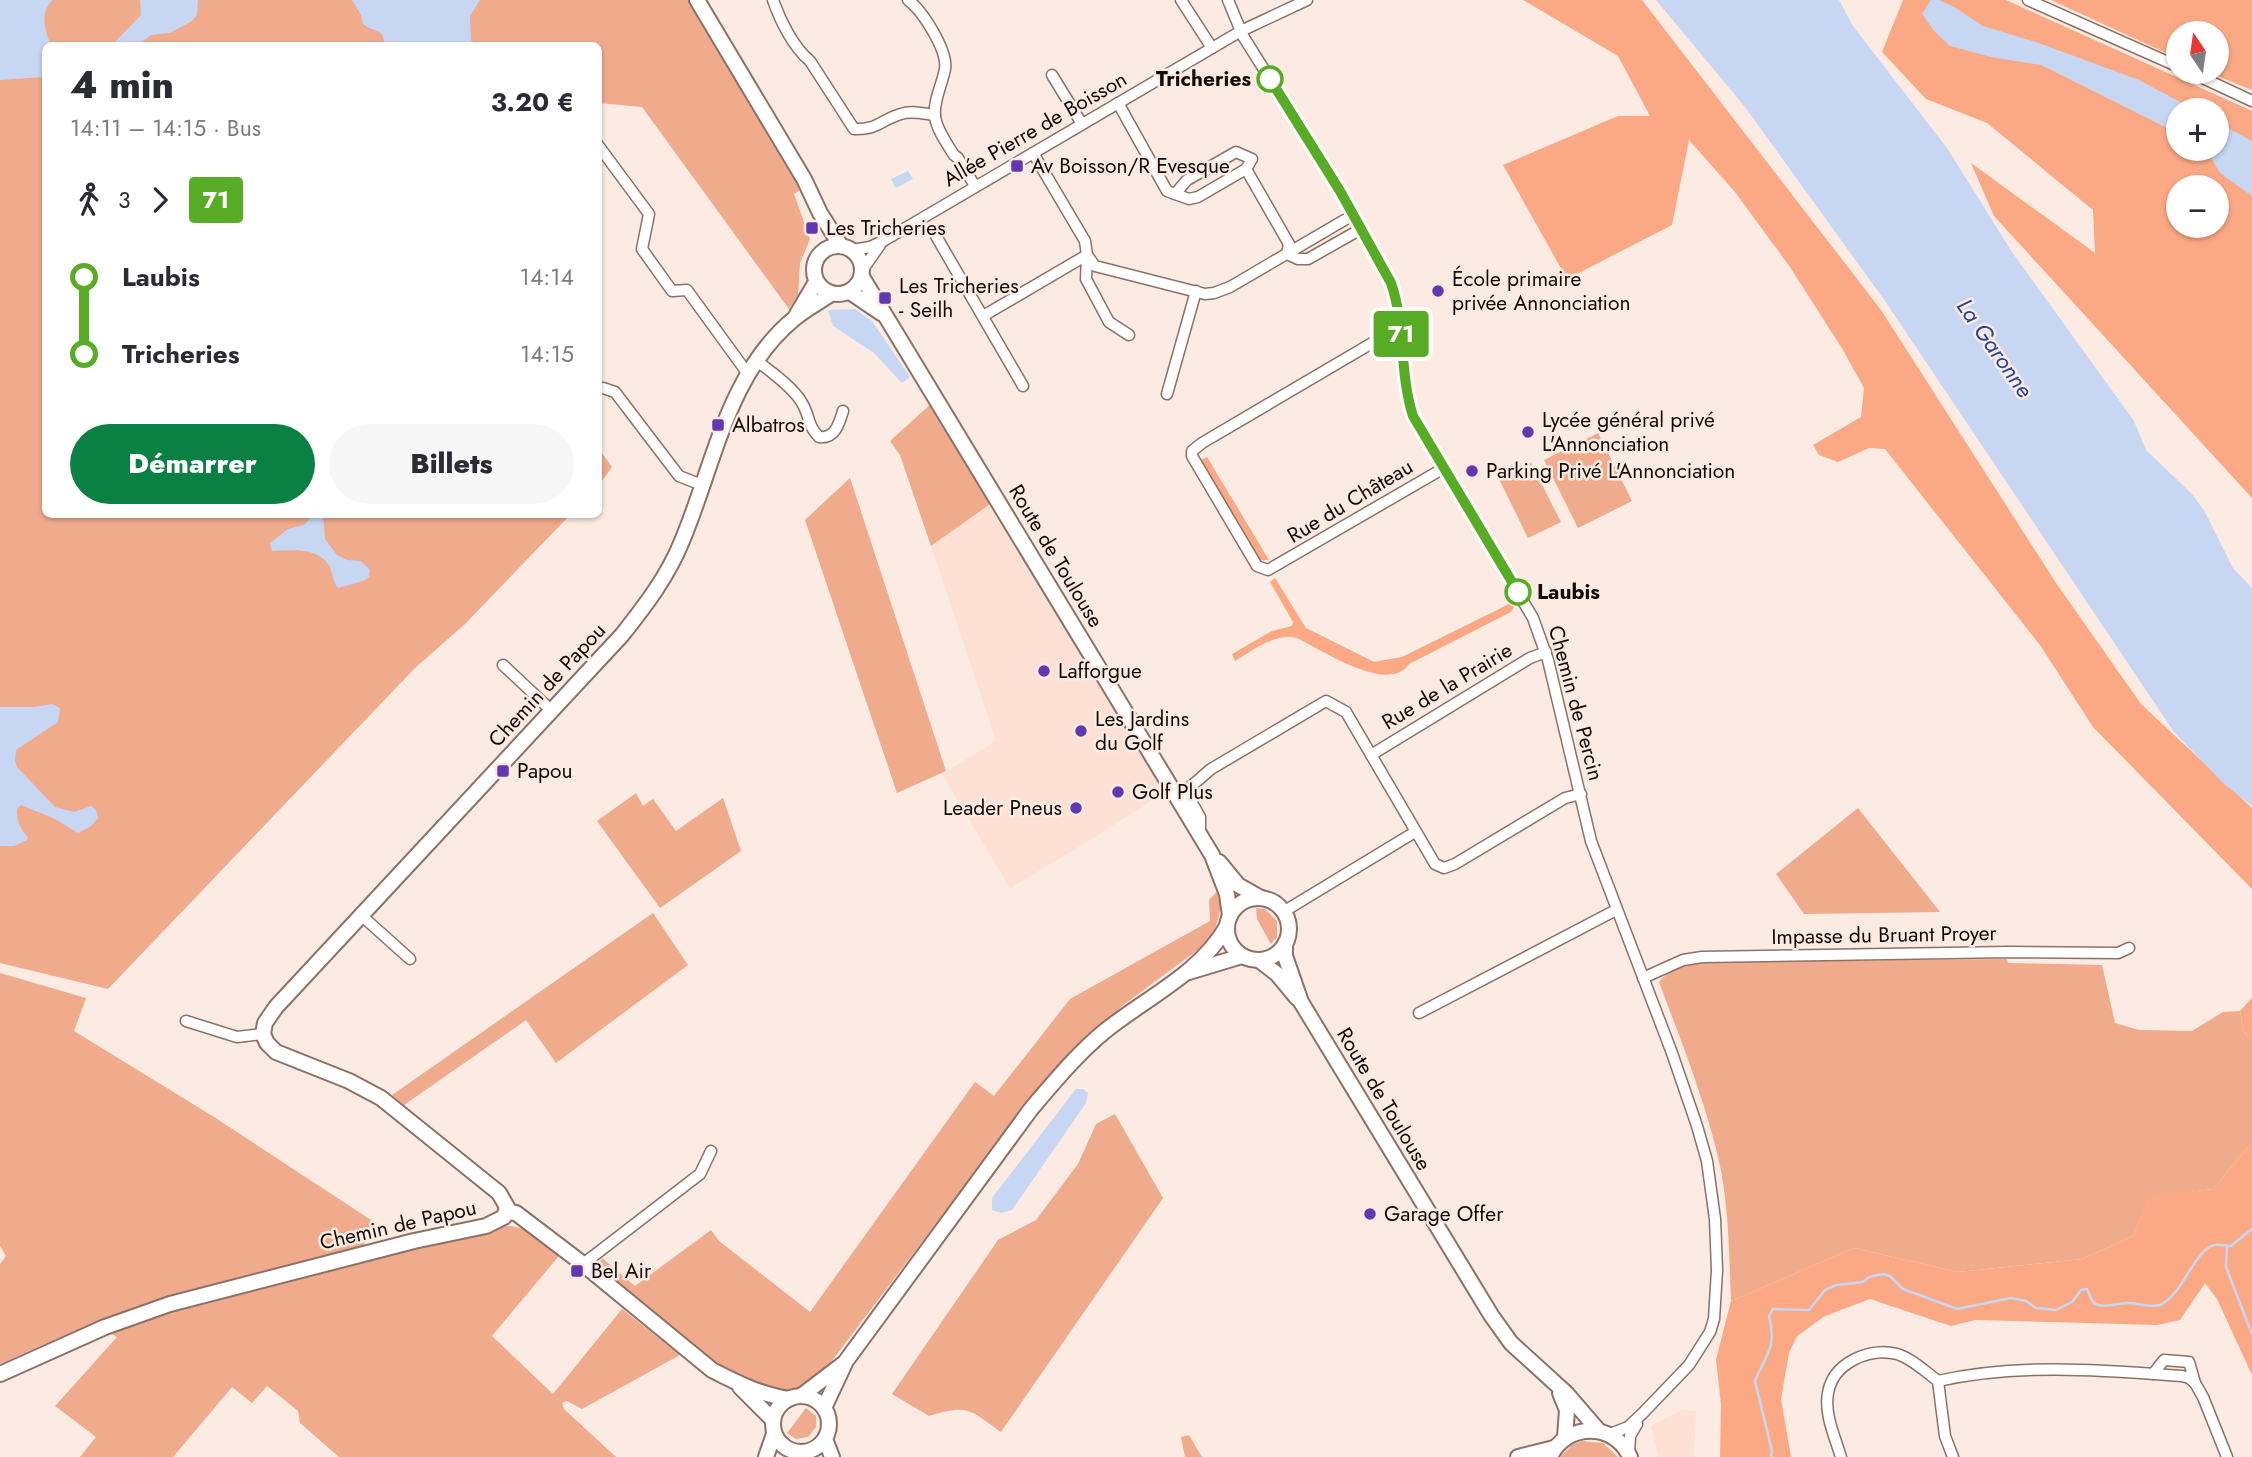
<!DOCTYPE html>
<html lang="fr">
<meta charset="utf-8">
<style>
:root{--surface:#fff;--page:#f7f7f7;--text:#2b2b33;--muted:#7c7c81;--accent:#0b8043}
body{margin:0;font-family:Jost,sans-serif;background:var(--page);color:var(--text);height:100vh;display:flex;flex-direction:column;font-size:26px;white-space:nowrap}
*{box-sizing:border-box;margin:0}
p{font-size:23px;color:var(--muted)}
.icon{flex:none;width:38px;height:38px;fill:none;stroke:currentColor;stroke-width:2;stroke-linecap:round;stroke-linejoin:round}
.map{position:relative;flex:1;overflow:hidden}
.sheet{position:absolute;left:42px;top:42px;width:560px;height:476px;display:flex;flex-direction:column;background:var(--surface);border-radius:10px;box-shadow:0 2px 5px #0004}
.sheet>*{flex:none}
.badge{padding:0 14px;border-radius:5px;font-size:24px;line-height:46px}
.needle{width:46px;rotate:347deg}
.fabs{position:absolute;left:2166px;top:21px;display:grid;gap:14px}
.fabs a{display:grid;place-items:center;width:63px;height:63px;border-radius:50%;background:var(--surface);box-shadow:0 2px 5px #0004;font-size:35px}
.map>.badge{position:absolute;translate:-50% -50%;box-shadow:0 0 0 4px #fff}
.legs{display:flex;align-items:center;gap:10px;height:77px;padding:0 28px;font-size:23px}
.legs p{margin-inline-start:auto}
.head{display:flex;align-items:center;justify-content:space-between;height:119px;padding:0 28px}
h1{font-size:38px;font-weight:800;line-height:52px}
.action{display:flex;gap:14px;margin-top:auto;padding:14px 28px}
.action a{flex:1;height:80px;border-radius:42px;background:var(--accent);color:#fff;font-size:28px;font-weight:800;line-height:80px;text-align:center}
.action a+a{background:var(--page);color:var(--text)}
ul{padding:0 28px;list-style:none}
li{display:flex;align-items:center;gap:24px;height:77px;font-size:26px}
li i{display:grid;place-items:center;width:10px;height:100%;margin:0 9px;background:currentColor}
li i::after{content:'';width:18px;height:18px;margin:-9px;border:5px solid;border-radius:50%;background:var(--surface)}
li p{margin-inline-start:auto}
li:first-child i{background:linear-gradient(#0000 50%,currentColor 0)}
li:last-child i{background:linear-gradient(currentColor 50%,#0000 0)}
.map>svg:first-child{display:block}
.built{fill:#fee1d4}
.green{fill:#f0ab8c}
.forest{fill:#fba984;fill-rule:evenodd}
.water{fill:#c7d6f3}
.lines{fill:none;stroke-linecap:round;stroke-linejoin:round}
.stream{stroke:#c7d6f3;stroke-width:2.5}
.street-casing{stroke:#8b7267;stroke-width:13}
.secondary-casing{stroke:#8b7267;stroke-width:18}
.street{stroke:#fff;stroke-width:10}
.secondary{stroke:#fff;stroke-width:14}
.line-1-casing{stroke:#fff;stroke-width:16}
.line-1{stroke:#58ac25;stroke-width:10}
.stop-1-dot{fill:#fff;stroke:#58ac25;stroke-width:3.5}
.poi-dot{fill:#6337af;stroke:#fcebe3;stroke-width:2.5}
.labels{text-anchor:middle;dominant-baseline:central;stroke-width:5;stroke-linejoin:round;paint-order:stroke}
.stop-label{font-size:21px;font-weight:bold;fill:#120906;stroke:#fcebe3;text-anchor:end}
.street-label{font-size:21px;fill:#120906;stroke:#fcebe3}
.poi-label{font-size:21px;fill:#120906;stroke:#fcebe3;text-anchor:start}
.water-label{font-size:23px;font-style:italic;fill:#244495;stroke:#fcebe3}
</style>
<div class="map">
<svg width="2252" height="1457" viewBox="0 0 2252 1457">
<rect width="100%" height="100%" fill="#fcebe3"/>
<g class="built">
<polygon points="988,504 1166,791 1095,837 1010,888 942,774 996,741 931,546"/>
<polygon points="1681,1410 1696,1411 1694,1457 1659,1457 1651,1426"/>
</g>
<g class="green">
<polygon points="0,0 691,0 797,176 799,191 794,194 810,239 800,263 798,295 789,309 642,107 599,103 598,46 46,46 46,514 570,515 465,624 415,668 108,989 0,963"/>
<polygon points="933,402 993,502 931,546 900,455 890,441"/>
<polygon points="1598,433 1632,501 1578,528 1544,460"/>
<polygon points="599,449 612,467 599,485 598,485"/>
<polygon points="1531,463 1561,522 1528,538 1499,479"/>
<polygon points="850,478 946,771 897,793 805,520"/>
<polygon points="636,793 643,806 653,799 676,831 723,798 741,851 660,908 597,821"/>
<polygon points="1858,808 1940,912 1804,914 1776,874"/>
<path d="M1219,889C1223,907 1218,928 1207,943L1122,1006L1019,1114L831,1362L802,1388L771,1391L716,1364L602,1272L599,1264L602,1258L635,1286L711,1230L719,1241L810,1312L975,1082L994,1096L1070,999L1210,921L1209,900Z"/>
<polygon points="1256,908 1265,909 1277,921 1277,937 1271,944 1257,919"/>
<polygon points="653,913 688,965 556,1063 526,1020 404,1105 392,1095"/>
<path d="M2007,959L2008,963L2102,965L2115,1023L2139,1030L2192,1031L2223,1012L2240,1011L2243,1031L2252,1041V1142L2213,1189L2150,1197L2133,1236L2082,1259L1958,1272L1854,1248L1731,1301C1729,1254 1729,1206 1719,1161C1705,1100 1681,1041 1659,982C1671,967 1691,963 1710,962Z"/>
<path d="M0,973L86,998L74,1031L214,1117L377,1224L363,1246C280,1268 195,1287 114,1316C75,1330 38,1347 0,1364V1264L6,1256L0,1246Z"/>
<path d="M1115,1114L1163,1198L1001,1432C969,1409 968,1404 929,1416L892,1394L998,1240L1036,1220L1078,1164L1096,1124Z"/>
<path d="M505,1226C528,1226 541,1239 558,1253V1257L492,1336L553,1394L622,1309L680,1355L582,1409L567,1401L562,1403L564,1409L616,1457H339L300,1423L298,1411L267,1386L252,1403L232,1387L173,1457H80L96,1437L55,1406L117,1337L110,1333L146,1317L207,1299Z"/>
<polygon points="806,1408 816,1416 816,1427 808,1437 796,1439 787,1433"/>
<polygon points="1189,1435 1202,1457 1185,1457 1181,1437"/>
<polygon points="1582,1441 1603,1443 1618,1457 1560,1457 1572,1445"/>
</g>
<g class="forest">
<polygon points="1523,0 1642,0 1881,310 2056,583 2141,704 2252,808 2252,889 2093,727 2040,645 1885,449 1869,448 1838,462 1819,455 1813,445 1861,417 1864,388 1843,350 1790,267 1735,192 1689,140 1672,225 1567,279 1503,165 1618,116 1650,116 1618,56"/>
<path d="M1903,0H2006L2252,111V498L1994,216L1971,163L2095,253L2093,210L1987,123L1926,99L1882,52ZM2179,110H2217V149H2179ZM2179,187H2217V226H2179Z"/>
<polygon points="2051,0 2252,0 2252,90 2207,72 2217,72 2217,33 2179,33 2179,59"/>
<polygon points="1207,457 1269,560 1259,560 1199,461"/>
<path d="M1275,578L1306,628L1374,662L1402,657L1509,604L1514,607L1511,612L1409,664C1389,695 1322,650 1297,638C1274,633 1254,650 1235,661L1232,654L1272,631L1292,626L1293,622L1270,582Z"/>
<polygon points="2252,998 2252,1041 2243,1031 2240,1011"/>
<polygon points="2252,1142 2252,1375 2217,1299 2205,1283 2180,1320 2157,1325 1975,1320 1951,1326 1870,1299 1825,1316 1797,1336 1789,1353 1781,1399 1791,1457 1720,1457 1721,1404 1716,1360 1731,1301 1854,1248 1958,1272 2082,1259 2133,1236 2150,1196 2213,1189"/>
</g>
<g class="water">
<path d="M0,0H53C39,12 45,31 51,45L46,46L45,77L0,80Z"/>
<polygon points="140,0 198,0 197,15 192,21 170,33 151,35 137,45 112,45 141,15"/>
<path d="M352,0H480L470,16L471,41L477,45H385C382,26 376,34 363,24L361,15Z"/>
<polygon points="1656,0 1839,0 1853,26 1947,148 2012,252 2134,421 2146,450 2192,494 2205,512 2233,568 2252,588 2252,806 2223,783 2174,732 1885,301 1745,107"/>
<polygon points="1931,0 1939,0 1954,7 1983,26 2036,42 2139,80 2195,110 2179,110 2179,134 2041,65 1991,57 1950,46 1935,32 1922,14"/>
<polygon points="2217,122 2252,141 2252,196 2220,173 2206,149 2217,149"/>
<polygon points="908,171 913,179 896,188 891,179"/>
<polygon points="855,309 872,321 910,377 902,383 874,353 833,326 828,310"/>
<path d="M314,514L323,515L325,539L337,555L347,560L361,561L370,570L369,577L363,581L338,588C333,582 333,575 330,567C319,547 292,550 272,551L270,543L288,529L304,525Z"/>
<path d="M52,704L60,708L58,722L16,750L15,761L17,767L55,807L74,812L91,806L96,810L98,818L91,826L78,833L55,819L21,805L17,809C16,820 20,829 28,837L27,840L14,846H0V707H35Z"/>
<polygon points="1076,1089 1083,1089 1088,1093 1086,1103 1012,1210 1001,1213 992,1210 992,1198"/>
</g>
<g class="lines">
<g class="stream">
<polyline points="2227,1246 2226,1267 2252,1334"/>
<path d="M1771,1457L1772,1451L1755,1381C1766,1353 1777,1350 1769,1316L1773,1309L1809,1310L1825,1290L1836,1285L1863,1282L1869,1277L1883,1274L1890,1276L1903,1289L1957,1309L2011,1298L2026,1301L2036,1308L2056,1310L2072,1302L2081,1290L2087,1289C2089,1293 2091,1300 2094,1303C2102,1309 2118,1303 2127,1303C2137,1303 2151,1308 2160,1305C2184,1294 2194,1249 2215,1245C2219,1244 2226,1246 2231,1246L2252,1229"/>
</g>
<defs>
<g id="street">
<path d="M773,0C780,20 793,47 810,61L854,129C878,130 880,120 901,114C912,110 924,114 935,115"/>
<path d="M908,0C923,11 948,51 945,69C942,85 933,101 935,117C937,130 947,144 954,155L958,158L975,186"/>
<polyline points="1181,0 1212,48"/>
<polyline points="1228,0 1243,36 1340,191 1391,283 1398,310 1406,392 1413,416 1533,618 1548,660 1591,841 1672,1053 1697,1126 1707,1161 1715,1219 1717,1270 1714,1319 1710,1332 1689,1365 1642,1414 1628,1427 1610,1434"/>
<polyline points="2028,0 2179,67"/>
<polyline points="2190,72 2252,101"/>
<polyline points="1052,75 1082,124"/>
<polyline points="1118,103 1167,191 1175,194"/>
<polyline points="598,145 649,214 642,249 672,291 687,290 748,374"/>
<polygon points="1236,152 1252,159 1246,169 1198,197 1189,199 1175,194 1187,180"/>
<polyline points="1033,153 1085,241 1087,255 1095,266 1205,294 1214,293 1230,287 1353,215"/>
<polyline points="1246,169 1289,244 1287,254"/>
<polyline points="936,236 1023,386"/>
<polyline points="852,250 870,247 885,240 1241,31 1307,0"/>
<polyline points="1287,254 1298,259 1308,259 1361,229"/>
<polyline points="1087,256 1086,279 1109,322 1129,335"/>
<polyline points="863,269 880,245"/>
<polyline points="983,316 1087,255"/>
<polyline points="1400,332 1384,336 1202,443 1192,451 1192,456 1257,566 1268,570 1444,468"/>
<path d="M757,361C770,371 794,388 802,403C810,416 807,425 819,437C835,439 839,424 843,411"/>
<polyline points="603,388 615,392 679,476 702,485"/>
<polyline points="1167,394 1196,291"/>
<polyline points="503,665 552,711"/>
<polyline points="1371,755 1530,658 1546,652"/>
<polyline points="1200,834 1200,817 1188,796 1189,788 1211,769 1326,701 1346,712 1435,864 1444,868 1455,864 1565,798 1581,794"/>
<polyline points="1283,912 1415,832"/>
<polyline points="362,916 410,959"/>
<polyline points="1643,978 1683,960 1702,957 2009,952 2118,953 2129,948"/>
<polyline points="1419,1013 1616,910"/>
<polyline points="186,1021 237,1037 263,1034"/>
<polyline points="583,1264 700,1174 711,1151"/>
<polyline points="2153,1374 2164,1360 2189,1362 2195,1383 2203,1397 2227,1457"/>
<path d="M1938,1381C2018,1363 2101,1370 2182,1376L2189,1378L2195,1383"/>
<polyline points="1629,1454 1630,1436 1637,1424"/>
<path d="M1841,1457C1835,1437 1824,1414 1828,1393C1833,1363 1869,1347 1897,1354C1911,1358 1926,1372 1938,1381L1945,1436L1953,1457"/>
</g>
<g id="secondary">
<polyline points="697,0 804,179 820,213 841,246"/>
<circle cx="838" cy="270" r="24"/>
<polyline points="862,277 1212,855 1227,894 1230,916"/>
<polyline points="850,292 881,313"/>
<polyline points="797,314 816,282"/>
<polyline points="1219,862 1238,885 1261,898"/>
<circle cx="1258" cy="929" r="31"/>
<polyline points="1285,944 1285,956 1301,1002 1491,1315 1511,1343 1567,1394 1598,1430"/>
<polyline points="1259,960 1277,974 1297,998"/>
<polyline points="1189,972 1242,956"/>
<path d="M507,1212L516,1213L583,1264L712,1370C737,1383 762,1395 789,1399"/>
<path d="M0,1374L105,1327L170,1304L414,1241L486,1226L504,1217L507,1207L499,1193L381,1098L349,1081L276,1052L267,1043L263,1034L265,1023L276,1007L622,635C645,606 668,576 682,541C714,465 728,372 795,318C806,309 819,302 831,294"/>
<polyline points="740,1387 773,1420"/>
<polyline points="1560,1393 1567,1410 1565,1437"/>
<circle cx="801" cy="1424" r="28"/>
<polyline points="801,1396 843,1364"/>
<path d="M824,1408L846,1361L1031,1109C1054,1082 1078,1053 1105,1031C1146,998 1201,973 1227,926"/>
<polyline points="825,1439 832,1457"/>
<polyline points="766,1457 774,1434"/>
<polyline points="1518,1457 1554,1448"/>
<path d="M1550,1457C1566,1422 1615,1422 1630,1457"/>
</g>
</defs>
<use href="#street" class="street-casing"/>
<use href="#secondary" class="secondary-casing"/>
<use href="#street" class="street"/>
<use href="#secondary" class="secondary"/>
</g>
<g class="lines">
<defs>
<path id="line-1" d="M1270,79L1340,191L1391,283C1406,326 1399,373 1413,416L1518,592"/>
</defs>
<use href="#line-1" class="line-1-casing"/>
<use href="#line-1" class="line-1"/>
</g>
<g class="stop-1-dot">
<circle cx="1270" cy="79" r="12"/>
<circle cx="1518" cy="592" r="12"/>
</g>
<g class="poi-dot">
<rect x="1010" y="159" width="14" height="14" rx="3.5"/>
<rect x="805" y="221" width="14" height="14" rx="3.5"/>
<circle cx="1438" cy="291" r="7"/>
<rect x="878" y="291" width="14" height="14" rx="3.5"/>
<rect x="711" y="418" width="14" height="14" rx="3.5"/>
<circle cx="1528" cy="432" r="7"/>
<circle cx="1472" cy="471" r="7"/>
<circle cx="1044" cy="671" r="7"/>
<circle cx="1081" cy="731" r="7"/>
<rect x="496" y="764" width="14" height="14" rx="3.5"/>
<circle cx="1118" cy="792" r="7"/>
<circle cx="1076" cy="808" r="7"/>
<circle cx="1370" cy="1214" r="7"/>
<rect x="570" y="1264" width="14" height="14" rx="3.5"/>
</g>
<g class="labels">
<g class="stop-label">
<text x="1251" y="79">Tricheries</text>
<text x="1537" y="592" text-anchor="start">Laubis</text>
</g>
<g class="street-label">
<text transform="translate(1035 129) rotate(-30)">Allée Pierre de Boisson</text>
<text transform="translate(1350 501) rotate(-31)">Rue du Château</text>
<text transform="translate(1056 556) rotate(59)">Route de Toulouse</text>
<text transform="translate(547 685) rotate(-47)">Chemin de Papou</text>
<text transform="translate(1447 686) rotate(-31)">Rue de la Prairie</text>
<text transform="translate(1576 703) rotate(75)">Chemin de Percin</text>
<text transform="translate(1884 935) rotate(-1)">Impasse du Bruant Proyer</text>
<text transform="translate(1384 1099) rotate(59)">Route de Toulouse</text>
<text transform="translate(398 1225) rotate(-13)">Chemin de Papou</text>
</g>
<g class="poi-label">
<text x="1031" y="166">Av Boisson/R Evesque</text>
<text x="826" y="228">Les Tricheries</text>
<text x="1452" y="279">École primaire<tspan x="1452" dy="24">privée Annonciation</tspan></text>
<text x="899" y="286">Les Tricheries<tspan x="899" dy="24">- Seilh</tspan></text>
<text x="1542" y="420">Lycée général privé<tspan x="1542" dy="24">L'Annonciation</tspan></text>
<text x="732" y="425">Albatros</text>
<text x="1486" y="471">Parking Privé L'Annonciation</text>
<text x="1058" y="671">Lafforgue</text>
<text x="1095" y="719">Les Jardins<tspan x="1095" dy="24">du Golf</tspan></text>
<text x="517" y="771">Papou</text>
<text x="1132" y="792">Golf Plus</text>
<text x="1062" y="808" text-anchor="end">Leader Pneus</text>
<text x="1384" y="1214">Garage Offer</text>
<text x="591" y="1271">Bel Air</text>
</g>
<g class="water-label">
<text transform="translate(1995 348) rotate(55)">La Garonne</text>
</g>
</g>
</svg>
<div class="fabs">
<a><svg class="needle" viewBox="-14 -14 28 28"><path d="M0-13l5 13h-10z" fill="#e53935"/><path d="M0 13l5-13h-10z" fill="#7c7c81"/></svg></a>
<a>+</a>
<a>−</a>
</div>
<b class="badge" style="left:1401px;top:334px;background:#58ac25;color:#fff">71</b>
<section class="sheet">
<div class="head"><div><h1>4 min</h1><p>14:11 – 14:15 · Bus</p></div><b>3.20 €</b></div>
<div class="legs"><svg class="icon" aria-label="walk" viewBox="0 0 24 24"><circle cx="13" cy="4" r="2"/><path d="M13 8l-2 6 4 7M11 14l-3 7M7 12l3-4h3l4 4"/></svg>3<svg class="icon" aria-label="forward" viewBox="0 0 24 24"><path d="M9 5l7 7-7 7"/></svg><b class="badge" style="background:#58ac25;color:#fff">71</b></div>
<ul>
<li><i style="color:#58ac25"></i><b>Laubis</b><p>14:14</p></li>
<li><i style="color:#58ac25"></i><b>Tricheries</b><p>14:15</p></li>
</ul>
<div class="action"><a>Démarrer</a><a>Billets</a></div>
</section>
</div>
